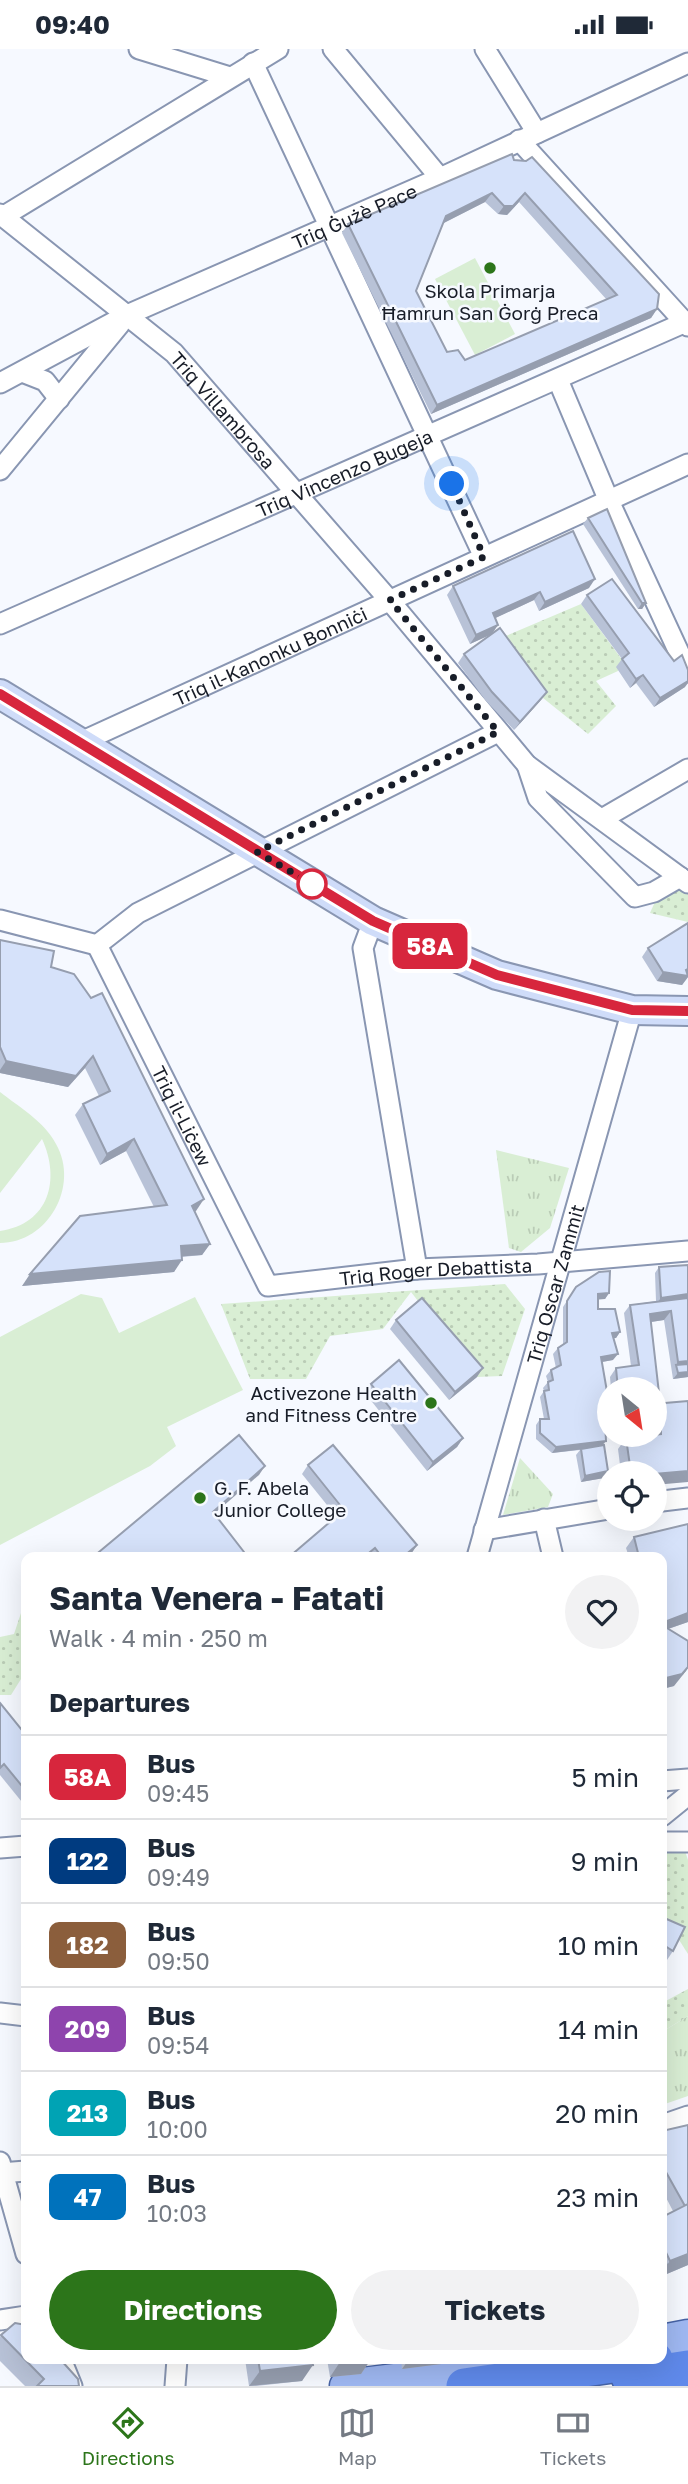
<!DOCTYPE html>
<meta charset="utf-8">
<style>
:root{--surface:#fff;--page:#f2f2f3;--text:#1f2937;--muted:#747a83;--line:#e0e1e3;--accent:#2c751a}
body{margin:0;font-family:"Golos Text",sans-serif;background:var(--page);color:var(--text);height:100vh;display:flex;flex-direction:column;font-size:26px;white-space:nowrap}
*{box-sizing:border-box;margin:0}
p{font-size:23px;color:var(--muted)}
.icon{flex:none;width:38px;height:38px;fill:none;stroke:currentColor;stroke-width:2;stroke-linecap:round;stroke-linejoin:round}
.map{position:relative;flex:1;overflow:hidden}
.side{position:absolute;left:21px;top:1503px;width:646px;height:812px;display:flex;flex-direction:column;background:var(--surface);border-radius:14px;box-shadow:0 7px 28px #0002}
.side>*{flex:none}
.badge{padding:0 14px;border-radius:10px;font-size:24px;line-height:46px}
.needle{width:46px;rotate:150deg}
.buttons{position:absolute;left:597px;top:1328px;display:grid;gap:14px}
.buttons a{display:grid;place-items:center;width:70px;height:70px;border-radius:50%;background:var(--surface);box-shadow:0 7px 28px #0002;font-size:35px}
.you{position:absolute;width:35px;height:35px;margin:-18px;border:5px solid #fff;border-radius:50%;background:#1a73e8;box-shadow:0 0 0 10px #1a73e833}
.map>.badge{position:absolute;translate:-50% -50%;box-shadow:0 0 0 4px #fff}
h2{padding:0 28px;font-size:26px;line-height:63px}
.round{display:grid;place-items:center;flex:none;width:74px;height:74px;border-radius:37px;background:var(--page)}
.headline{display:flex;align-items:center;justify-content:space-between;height:119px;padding:0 28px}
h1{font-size:33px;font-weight:700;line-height:52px}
.action{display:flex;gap:14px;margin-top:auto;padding:14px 28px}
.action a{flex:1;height:80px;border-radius:42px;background:var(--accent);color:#fff;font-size:28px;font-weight:700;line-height:80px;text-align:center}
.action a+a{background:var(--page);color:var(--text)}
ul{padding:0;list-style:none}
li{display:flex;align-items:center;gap:21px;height:84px;padding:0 28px;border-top:2px solid var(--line)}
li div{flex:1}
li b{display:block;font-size:26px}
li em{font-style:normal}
li .badge{min-width:77px;font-weight:700;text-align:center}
.status{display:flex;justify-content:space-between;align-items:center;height:49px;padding:0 35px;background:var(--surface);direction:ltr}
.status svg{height:19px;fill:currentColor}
.tabs{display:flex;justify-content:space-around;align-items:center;height:98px;border-top:2px solid var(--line);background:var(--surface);font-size:19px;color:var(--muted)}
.tabs a{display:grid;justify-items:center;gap:4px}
.tabs .on{color:var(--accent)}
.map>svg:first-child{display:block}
.grass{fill:url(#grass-tufts)}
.park{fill:url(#park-dots)}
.pitch{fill:#d9eed4}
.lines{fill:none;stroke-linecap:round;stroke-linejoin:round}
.street-casing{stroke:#8996b2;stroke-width:23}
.secondary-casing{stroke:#8996b2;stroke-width:32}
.primary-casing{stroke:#4663a6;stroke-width:35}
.highway-casing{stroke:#4663a6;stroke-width:38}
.street{stroke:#fff;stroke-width:19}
.secondary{stroke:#cfdcf9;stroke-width:28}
.primary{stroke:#9fb8f2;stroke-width:32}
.highway{stroke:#5f89ea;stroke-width:35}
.wall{fill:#b8c2d7;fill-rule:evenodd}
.shaded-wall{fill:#969eaf}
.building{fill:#d6e2fa;stroke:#969eaf;stroke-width:2;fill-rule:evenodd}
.line-casing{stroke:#fff;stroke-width:16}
.line{stroke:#d7263d;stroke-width:10}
.walk{stroke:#181d28;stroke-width:7;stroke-dasharray:0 12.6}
.poi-dot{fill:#2c751a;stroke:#f6f9ff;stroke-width:2.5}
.stop-dot{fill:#fff;stroke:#d7263d;stroke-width:3.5}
.labels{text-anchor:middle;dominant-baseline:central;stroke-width:5;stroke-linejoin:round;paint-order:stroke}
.street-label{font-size:19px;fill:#181d28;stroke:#f6f9ff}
.poi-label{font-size:19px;fill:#181d28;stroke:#f6f9ff}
</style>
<div class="status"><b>09:40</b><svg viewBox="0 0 49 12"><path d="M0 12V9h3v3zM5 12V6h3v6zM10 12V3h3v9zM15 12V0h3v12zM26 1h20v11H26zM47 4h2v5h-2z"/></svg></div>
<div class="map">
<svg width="688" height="2337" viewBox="0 0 688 2337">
<defs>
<pattern id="grass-tufts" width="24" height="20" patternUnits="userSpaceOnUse" patternTransform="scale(1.75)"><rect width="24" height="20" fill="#d9eed4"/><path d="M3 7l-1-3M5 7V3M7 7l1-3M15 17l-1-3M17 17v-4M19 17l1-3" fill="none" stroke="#baccb6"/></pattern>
<pattern id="park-dots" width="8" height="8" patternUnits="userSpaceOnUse" patternTransform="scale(1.75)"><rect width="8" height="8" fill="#d9eed4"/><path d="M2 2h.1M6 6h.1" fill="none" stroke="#baccb6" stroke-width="1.8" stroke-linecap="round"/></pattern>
</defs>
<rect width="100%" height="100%" fill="#f6f9ff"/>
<g class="grass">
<polygon points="496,1101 569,1119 550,1179 521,1203 509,1199"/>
<polygon points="520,1409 553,1445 548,1458 503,1466"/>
<polygon points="688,1967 688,2047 662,2056 662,1983"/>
</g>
<g class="park">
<polygon points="581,555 623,612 618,622 596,632 616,657 588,685 543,649 501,589"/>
<polygon points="678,833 688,839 688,873 650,864 658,846"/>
<polygon points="505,1235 525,1260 502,1327 477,1328 411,1243 383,1280 330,1287 306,1330 250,1330 221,1255"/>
<polygon points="26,1549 26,1622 11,1646 0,1646 0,1588 14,1585"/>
<polygon points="662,1802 685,1802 688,1811 688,1905 662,1864"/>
<polygon points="688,1940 688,1967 662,1983 662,1954"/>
</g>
<g class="pitch">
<polygon points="475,209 515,285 475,306 435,230"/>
<path d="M0,1043C19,1058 44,1072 56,1095C80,1137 48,1194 0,1194V1182C49,1175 61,1131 42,1090L0,1144Z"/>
<polygon points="81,1245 102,1249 119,1284 195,1248 243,1341 167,1378 176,1397 150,1417 0,1496 0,1288"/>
</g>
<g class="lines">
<defs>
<g id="street">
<polyline points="139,0 230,28"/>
<polyline points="333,0 440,129"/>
<polyline points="485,0 537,84"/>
<polyline points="253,14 484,508"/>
<polyline points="519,91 688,277"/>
<path id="s1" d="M0,165L174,304L390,552L527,716L688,834"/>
<polyline points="4,167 278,0"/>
<polyline points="22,323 45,332 59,350"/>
<polyline points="558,331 609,452 688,623"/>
<path id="s2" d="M0,334L127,266L440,129L688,14"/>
<polyline points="0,421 120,275"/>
<path id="s3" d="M0,575L688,272"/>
<path id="s4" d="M81,693L688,415"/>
<polyline points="527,716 538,749 635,848 654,843 680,828"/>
<polyline points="602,770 688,720"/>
<polyline points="0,871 97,896"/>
<polyline points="373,872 363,899 417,1220"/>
<path id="s5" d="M97,896L268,1237L417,1220L538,1215L688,1202"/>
<polyline points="97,896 138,864 498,683"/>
<polyline points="654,1453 688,1449"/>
<polyline points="544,1470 553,1508"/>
<polyline points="484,1481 609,1460"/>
<path id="s6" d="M477,1508L632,961"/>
<polyline points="662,1732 688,1730"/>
<polyline points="662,1767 688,1746"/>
<polyline points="662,1793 688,1793"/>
<polyline points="0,1799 26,1797"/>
<polyline points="0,1964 26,1967"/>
<polyline points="662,2076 688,2067"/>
<polyline points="0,2113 26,2205"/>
<polyline points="0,2124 26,2122"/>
<polyline points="0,2271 26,2267"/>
<polyline points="61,2310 72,2337"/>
<polyline points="175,2337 177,2310"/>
</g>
<polyline id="secondary" points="0,645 373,872 497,926 632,961 688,962"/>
<g id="primary">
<polyline points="662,2292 688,2287"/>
<polyline points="346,2337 494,2319"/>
</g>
<g id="highway">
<polyline points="629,2328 688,2319"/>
<polyline points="464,2337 655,2310"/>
</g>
</defs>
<use href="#street" class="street-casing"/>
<use href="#secondary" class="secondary-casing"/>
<use href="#primary" class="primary-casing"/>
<use href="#highway" class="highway-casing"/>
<use href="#street" class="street"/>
<use href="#secondary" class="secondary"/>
<use href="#primary" class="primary"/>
<use href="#highway" class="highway"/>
</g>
<g class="wall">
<path d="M514,111L657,260L651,269L431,365L342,184L348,175ZM485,153L498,165L507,166L519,153L607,251L465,311L447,303L416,242L443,174Z"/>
<polygon points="588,469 646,554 642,560 638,560 583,475"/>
<polygon points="453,537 589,539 539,562 534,551 495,569 492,585 540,652 514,681 486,652 458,614 464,605 492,585 470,595 447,546"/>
<polygon points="587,546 685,638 654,658 636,634 630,639 616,618 622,610 581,555"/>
<polygon points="688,874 688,928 682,936 657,932 642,908 648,899"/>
<polygon points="0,891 51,918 196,1162 194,1163 210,1195 202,1206 182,1208 174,1223 22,1237 154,1158 126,1102 100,1116 75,1066 83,1055 99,1047 85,1019 68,1038 0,1024"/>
<polygon points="659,1218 688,1328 673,1330 664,1271 651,1273 660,1353 654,1361 654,1340 611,1340 610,1328 616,1319 631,1317 624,1264 630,1256 656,1252 655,1224"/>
<polygon points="576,1238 609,1244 605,1250 598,1250 598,1260 620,1283 616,1289 613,1289 613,1311 602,1313 606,1367 601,1368 604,1429 581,1433 576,1406 580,1401 552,1404 536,1390 536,1376 540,1370 544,1370 540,1348 544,1342 543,1339 548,1333 546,1327 551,1321 556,1319 553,1305 558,1299 563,1296 563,1258"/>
<polygon points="396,1271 477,1328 449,1351 390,1280"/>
<polygon points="371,1335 463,1389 457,1398 427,1422 365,1344"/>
<polygon points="665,1354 654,1424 621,1424 618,1400 626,1389 654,1386 654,1369"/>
<polygon points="308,1416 417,1496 411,1505 407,1508 369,1508 302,1425"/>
<polygon points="688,1475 688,1573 668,1580 674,1637 662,1640 662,1508 629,1508 626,1499 634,1488"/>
<polygon points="0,1654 26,1686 26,1758 0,1726"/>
<polygon points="662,1868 673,1902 667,1911 662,1907"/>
<polygon points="688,2076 688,2216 662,2227 662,2168 673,2162 662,2141 662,2082"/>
<polygon points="1,2286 79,2337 25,2337 0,2312 0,2288"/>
<polygon points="245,2310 312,2310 302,2332 256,2337 249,2337"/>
<polygon points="327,2310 371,2310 361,2325 330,2328"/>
<polygon points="401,2310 452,2310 449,2314 402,2320"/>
</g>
<g class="shaded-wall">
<polygon points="492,144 485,153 440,176 446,167"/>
<polygon points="525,144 519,153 507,166 498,165 504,157"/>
<polygon points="657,260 651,269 431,365 437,356"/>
<polygon points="595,530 589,539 539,562 545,553"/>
<polygon points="540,543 534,551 487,573 493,564"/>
<polygon points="642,554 646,554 642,560 638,560"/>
<polygon points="498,576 492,585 470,595 476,586"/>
<polygon points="643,626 636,634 630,639 636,630"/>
<polygon points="688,632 688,634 685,638 654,658 660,649"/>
<polygon points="547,643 540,652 514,681 520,673"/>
<polygon points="688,920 688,928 682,936 657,932 663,923 686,921"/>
<polygon points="93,1007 85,1019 68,1038 0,1024 0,1021 6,1012"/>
<polygon points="134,1090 126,1102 100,1116 107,1105"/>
<polygon points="204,1150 196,1162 184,1169 192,1157"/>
<polygon points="210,1195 202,1206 173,1208 181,1197"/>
<polygon points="182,1211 174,1223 22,1237 30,1225"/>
<polygon points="609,1244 605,1250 593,1251 598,1245"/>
<polygon points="688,1245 688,1251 656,1255 661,1249"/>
<polygon points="671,1262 664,1271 644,1274 650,1265"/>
<polygon points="620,1283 616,1289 608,1290 612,1284"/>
<polygon points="618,1305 613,1311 596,1314 601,1308"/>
<polygon points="688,1312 688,1320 676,1316 678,1313"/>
<polygon points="483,1319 477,1328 449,1351 455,1343"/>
<polygon points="688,1323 688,1328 673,1330 678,1324"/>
<polygon points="660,1353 654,1361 654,1354"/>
<polygon points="609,1361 606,1367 595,1369 600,1363"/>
<polygon points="463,1389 457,1398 427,1422 433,1413"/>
<polygon points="606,1392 601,1398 552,1404 556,1398"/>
<polygon points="265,1417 259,1426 206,1472 213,1463"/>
<polygon points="608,1422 604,1429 581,1433 585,1427"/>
<polygon points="688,1422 688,1433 654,1436 654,1425"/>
<polygon points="417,1496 411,1505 407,1508 403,1508"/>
<polygon points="688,1564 688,1573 662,1582 662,1574"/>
<polygon points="688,1618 686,1622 674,1637 662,1640 662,1630"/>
<polygon points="688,2205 688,2216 662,2227 662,2218 667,2216 670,2212"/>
<polygon points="363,2310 371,2310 361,2325 330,2328 340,2313"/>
<polygon points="409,2310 452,2310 449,2314 402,2320"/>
<polygon points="313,2316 302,2332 249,2337 260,2322"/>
</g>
<g class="building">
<path d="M512,105L514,111L526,112L532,108L659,245L657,260L437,356L348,175ZM492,144L504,157H513L525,144L617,246L465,311L458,301L447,303L416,242L446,167Z"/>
<polygon points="607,460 646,554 642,554 588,469"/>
<polygon points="573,482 595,530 545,553 540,543 493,564 498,576 476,586 453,537"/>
<polygon points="612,530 674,612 682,606 688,621 688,632 660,649 643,626 636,630 622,610 629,604 587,546"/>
<polygon points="500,579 547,643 520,673 492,643 464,605"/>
<polygon points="688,874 688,920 686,921 688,927 663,923 648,899"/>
<polygon points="0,891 54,902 51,918 74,925 91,949 102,944 204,1150 192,1157 210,1195 181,1197 182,1211 30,1225 80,1167 167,1156 134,1090 107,1105 83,1055 110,1042 93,1007 76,1027 6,1012 0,998"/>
<polygon points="688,1216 688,1245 661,1249 659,1218"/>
<polygon points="610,1222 609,1244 598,1245 598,1260 615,1260 620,1283 612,1284 618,1305 601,1308 609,1354 609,1361 600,1363 602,1373 605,1372 606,1392 556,1398 540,1384 540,1370 549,1370 544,1342 549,1341 548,1333 553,1331 551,1321 561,1316 558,1299 567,1293 567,1252 576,1238 599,1223"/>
<polygon points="422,1249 483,1319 455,1343 396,1271"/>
<polygon points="688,1249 688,1312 678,1313 671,1262 650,1265 660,1353 654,1354 654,1340 618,1340 616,1319 639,1316 630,1256"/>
<polygon points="399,1311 463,1389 433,1413 371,1335"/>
<polygon points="688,1315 688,1323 678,1324 676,1316"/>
<polygon points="688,1352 688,1422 654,1425 654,1424 631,1424 626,1389 661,1385 661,1359 665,1354"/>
<polygon points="239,1386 265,1417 213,1463 244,1503 238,1508 93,1508"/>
<polygon points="333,1396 417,1496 403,1508 382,1508 375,1499 364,1508 289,1508 344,1461 308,1416"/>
<polygon points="604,1396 608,1422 585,1427 581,1400"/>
<polygon points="688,1475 688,1564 662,1574 662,1508 639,1508 634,1488"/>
<polygon points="662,1576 688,1592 688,1618 682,1625 662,1630"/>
<polygon points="0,1654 26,1686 26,1742 4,1715 0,1719"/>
<polygon points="662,1868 685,1878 673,1902 662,1895"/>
<polygon points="688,2076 688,2155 685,2157 662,2116 662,2082"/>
<polygon points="688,2155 688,2205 670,2212 662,2195 662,2168"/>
<polygon points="662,2205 667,2216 662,2218"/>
<polygon points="15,2274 26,2276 26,2310 60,2310 78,2330 79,2337 37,2337 44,2330 1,2286"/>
<polygon points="258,2310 312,2310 313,2316 260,2322"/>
<polygon points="340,2310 363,2310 340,2313"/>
</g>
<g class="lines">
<defs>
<polyline id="line" points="0,645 373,872 497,926 632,961 688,962"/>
</defs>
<use href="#line" class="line-casing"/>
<use href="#line" class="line"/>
<polyline class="walk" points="312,835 257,803 498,683 390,551 484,508 452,435"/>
</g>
<g class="poi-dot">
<circle cx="490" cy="219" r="7"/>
<circle cx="431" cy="1354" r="7"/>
<circle cx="200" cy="1449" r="7"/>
</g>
<circle class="stop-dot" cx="312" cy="835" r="14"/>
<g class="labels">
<g class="street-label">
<text stroke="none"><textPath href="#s2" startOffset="392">Triq Ġużè Pace</textPath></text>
<text stroke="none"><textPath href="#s1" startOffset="298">Triq Villambrosa</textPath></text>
<text stroke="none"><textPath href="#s3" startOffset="376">Triq Vincenzo Bugeja</textPath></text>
<text stroke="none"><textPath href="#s4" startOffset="208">Triq il-Kanonku Bonniċi</textPath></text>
<text stroke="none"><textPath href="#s5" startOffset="191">Triq il-Liċew</textPath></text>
<text stroke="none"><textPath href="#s5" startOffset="550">Triq Roger Debattista</textPath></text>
<text stroke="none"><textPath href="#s6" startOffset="284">Triq Oscar Zammit</textPath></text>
</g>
<g class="poi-label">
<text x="490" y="241">Skola Primarja<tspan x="490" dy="22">Ħamrun San Ġorġ Preca</tspan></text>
<text x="417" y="1343" text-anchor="end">Activezone Health<tspan x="417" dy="22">and Fitness Centre</tspan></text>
<text x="214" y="1438" text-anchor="start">G. F. Abela<tspan x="214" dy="22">Junior College</tspan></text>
</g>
</g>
</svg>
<div class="buttons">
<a><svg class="needle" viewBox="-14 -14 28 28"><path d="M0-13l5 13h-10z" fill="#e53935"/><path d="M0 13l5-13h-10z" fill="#747a83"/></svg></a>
<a><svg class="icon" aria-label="locate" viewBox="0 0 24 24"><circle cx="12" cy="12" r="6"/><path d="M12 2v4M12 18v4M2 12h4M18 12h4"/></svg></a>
</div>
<div class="you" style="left:452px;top:435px"></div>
<b class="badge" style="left:430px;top:897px;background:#d7263d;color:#fff">58A</b>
<section class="side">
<div class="headline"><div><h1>Santa Venera - Fatati</h1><p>Walk · 4 min · 250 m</p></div><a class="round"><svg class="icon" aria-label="heart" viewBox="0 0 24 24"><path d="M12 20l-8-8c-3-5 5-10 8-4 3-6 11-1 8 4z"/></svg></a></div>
<h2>Departures</h2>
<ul>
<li><span class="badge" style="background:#d7263d;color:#fff">58A</span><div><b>Bus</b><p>09:45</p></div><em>5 min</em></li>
<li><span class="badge" style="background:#003b80;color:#fff">122</span><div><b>Bus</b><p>09:49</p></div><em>9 min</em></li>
<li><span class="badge" style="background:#8b5e3c;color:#fff">182</span><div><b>Bus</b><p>09:50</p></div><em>10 min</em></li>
<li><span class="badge" style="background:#8e44ad;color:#fff">209</span><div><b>Bus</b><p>09:54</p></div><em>14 min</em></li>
<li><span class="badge" style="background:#00a3b4;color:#fff">213</span><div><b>Bus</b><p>10:00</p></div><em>20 min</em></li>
<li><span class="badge" style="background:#0072bc;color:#fff">47</span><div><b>Bus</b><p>10:03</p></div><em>23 min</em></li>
</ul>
<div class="action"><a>Directions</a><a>Tickets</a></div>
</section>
</div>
<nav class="tabs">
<a class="on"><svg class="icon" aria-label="directions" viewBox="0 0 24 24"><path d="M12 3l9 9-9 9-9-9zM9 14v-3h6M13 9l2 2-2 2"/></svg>Directions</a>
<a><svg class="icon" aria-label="map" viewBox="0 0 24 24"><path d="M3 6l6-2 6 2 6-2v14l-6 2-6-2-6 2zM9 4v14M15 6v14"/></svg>Map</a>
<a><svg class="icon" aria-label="tickets" viewBox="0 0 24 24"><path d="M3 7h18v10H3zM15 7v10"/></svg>Tickets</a>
</nav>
